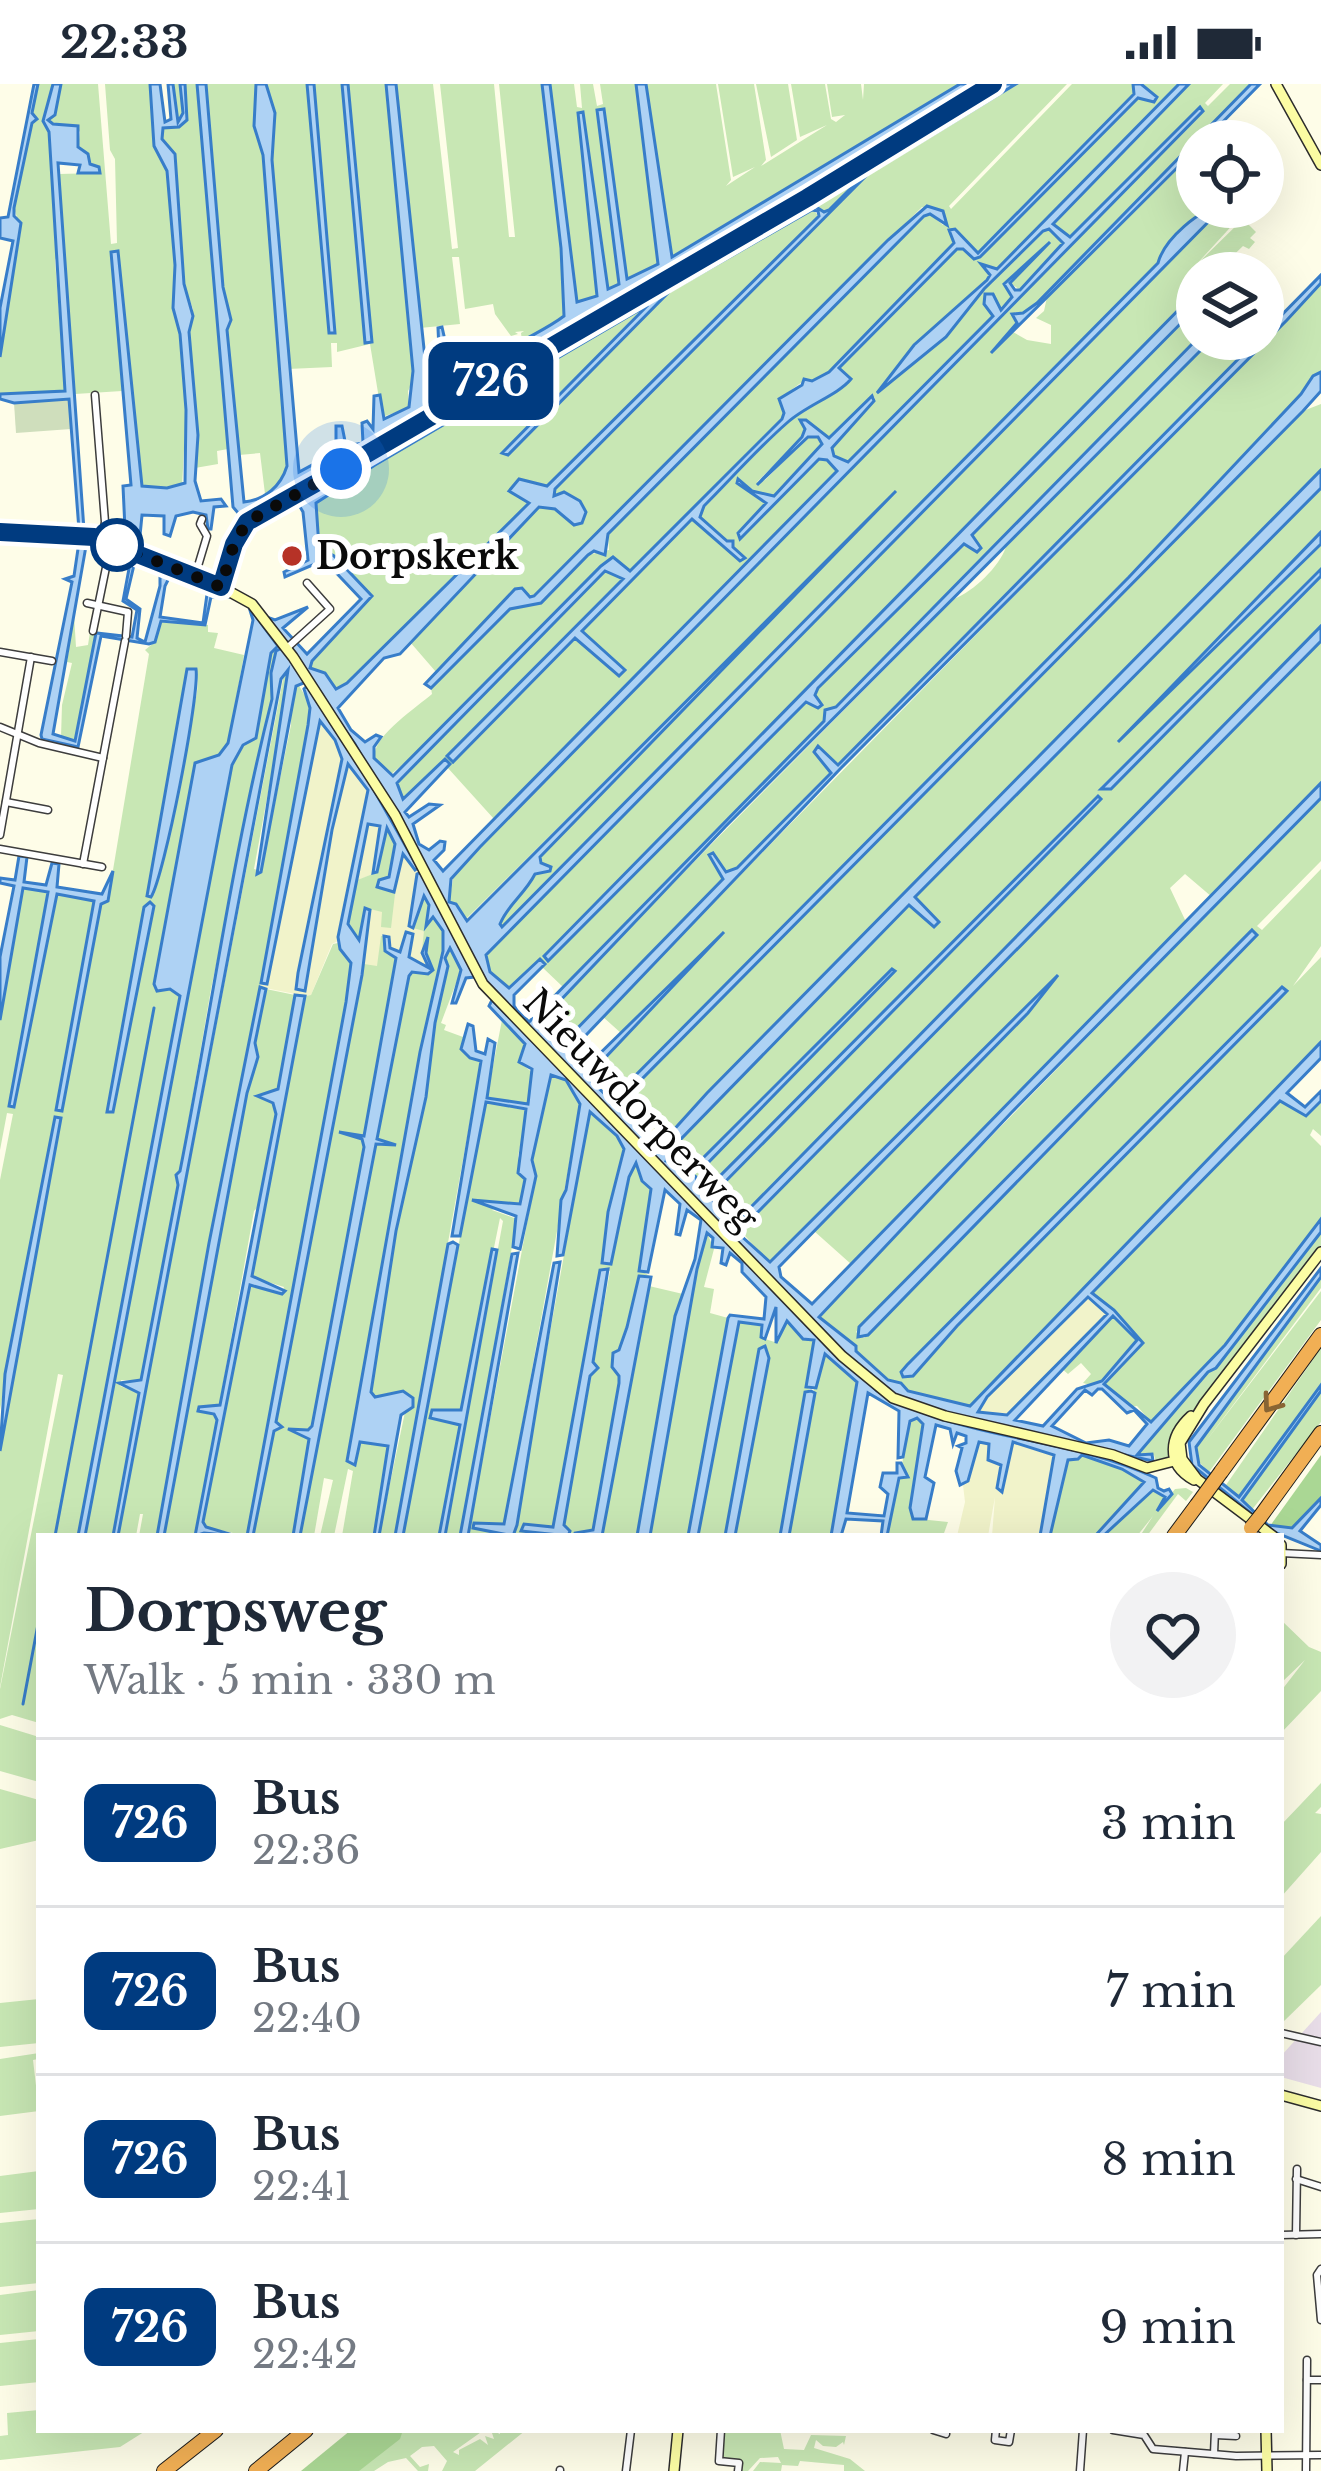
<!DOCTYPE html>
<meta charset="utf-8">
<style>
:root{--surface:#fff;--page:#f2f2f3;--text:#1f2937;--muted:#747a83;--line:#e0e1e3}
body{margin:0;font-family:"Libre Baskerville",serif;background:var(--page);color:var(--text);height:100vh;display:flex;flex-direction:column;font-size:45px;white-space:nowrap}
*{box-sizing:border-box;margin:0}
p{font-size:39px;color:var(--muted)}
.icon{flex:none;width:66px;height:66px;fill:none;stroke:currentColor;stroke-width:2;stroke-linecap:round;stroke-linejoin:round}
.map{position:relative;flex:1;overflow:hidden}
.side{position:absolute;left:36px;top:1449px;width:1248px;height:900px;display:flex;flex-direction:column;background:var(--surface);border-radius:0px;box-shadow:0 12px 48px #0002}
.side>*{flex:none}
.badge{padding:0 24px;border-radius:18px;font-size:42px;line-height:78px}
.fabs{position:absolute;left:1176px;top:36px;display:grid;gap:24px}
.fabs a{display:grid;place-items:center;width:108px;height:108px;border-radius:50%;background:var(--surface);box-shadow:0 12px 48px #0002;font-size:60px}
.you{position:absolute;width:60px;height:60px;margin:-30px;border:9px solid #fff;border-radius:50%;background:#1a73e8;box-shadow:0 0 0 18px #1a73e833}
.map>.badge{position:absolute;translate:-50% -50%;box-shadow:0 0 0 6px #fff}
.round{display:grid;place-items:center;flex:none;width:126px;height:126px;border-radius:63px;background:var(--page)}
.head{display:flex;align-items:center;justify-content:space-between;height:204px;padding:0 48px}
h1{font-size:57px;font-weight:800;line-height:90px}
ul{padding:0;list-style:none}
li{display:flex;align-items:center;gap:36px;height:168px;padding:0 48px;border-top:3px solid var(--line)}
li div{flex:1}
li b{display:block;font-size:45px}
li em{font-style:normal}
li .badge{min-width:132px;font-weight:700;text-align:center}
.status{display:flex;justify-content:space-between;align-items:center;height:84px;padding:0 60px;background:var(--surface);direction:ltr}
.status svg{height:33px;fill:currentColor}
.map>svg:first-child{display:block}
.industrial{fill:#e9dee9}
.farmland{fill:#f1f3ca}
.green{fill:#c8e7b4;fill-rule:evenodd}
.forest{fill:#aad794}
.cemetery{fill:#cfdebc}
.water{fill:#aed2f4;stroke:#377dc9;stroke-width:3;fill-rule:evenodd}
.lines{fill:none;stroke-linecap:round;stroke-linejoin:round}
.stream{stroke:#377dc9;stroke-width:3}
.street-casing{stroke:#3d3d3d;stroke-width:9}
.secondary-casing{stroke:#2c2c2c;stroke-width:12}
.highway-casing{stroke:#1b1b1b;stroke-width:16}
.street{stroke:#fff;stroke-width:6}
.secondary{stroke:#fcfda4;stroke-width:9}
.highway{stroke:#f1af54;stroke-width:14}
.highway-bridge-casing{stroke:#1b1b1b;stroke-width:16;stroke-linecap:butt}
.highway-bridge{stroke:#f1af54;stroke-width:14}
.oneway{stroke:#896533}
.line-casing{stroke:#fff;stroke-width:27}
.line{stroke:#003b80;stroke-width:18}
.walk{stroke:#0a0a0a;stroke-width:12;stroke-dasharray:0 21.6}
.stop-dot{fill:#fff;stroke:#003b80;stroke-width:6}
.poi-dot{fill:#b63227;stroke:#fff;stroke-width:4.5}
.labels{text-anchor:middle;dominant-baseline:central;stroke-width:12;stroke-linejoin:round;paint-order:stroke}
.poi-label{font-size:36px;font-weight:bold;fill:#0a0a0a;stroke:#fff;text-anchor:start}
.street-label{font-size:36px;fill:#0a0a0a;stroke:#fff}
</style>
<div class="status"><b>22:33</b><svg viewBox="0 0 49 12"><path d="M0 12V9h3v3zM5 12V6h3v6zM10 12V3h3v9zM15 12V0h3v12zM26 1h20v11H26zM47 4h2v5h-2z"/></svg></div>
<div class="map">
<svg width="1321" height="2387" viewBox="0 0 1321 2387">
<rect width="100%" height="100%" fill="#fefde8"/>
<polygon class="industrial" points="1321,1928 1321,2004 1281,1993 1281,1972"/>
<g class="farmland">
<polygon points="318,628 371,708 357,784 368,740 380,742 375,789 354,798 342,855 332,860 311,911 305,912 260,903"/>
<polygon points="402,759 422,796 413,840 427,846 424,870 433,883 430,887 417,883 400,889 358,883 367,827 391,798"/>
<polygon points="1089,1212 1107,1229 1054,1285 1003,1334 978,1328 993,1307"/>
<polygon points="1009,1355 1061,1367 1045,1452 992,1452 995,1413 988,1452 957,1452 965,1418 963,1401 977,1359 989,1360 994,1375 998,1360 1004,1360 997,1404"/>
</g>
<g class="green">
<polygon points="38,0 53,0 44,31 49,48 55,160 59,168 55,176 65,307 0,310 0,273 21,146 14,124 32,38 37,35 32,30"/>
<polygon points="61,0 98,0 111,160 117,159 115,75 110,66 105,0 150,0 154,63 167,87 175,181 173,224 180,250 186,326 182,403 142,403 117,167 111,168 122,307 75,310 59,90 99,89 99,83 89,80 90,75 78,63 80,48 73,40 53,40 48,35 55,31"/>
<polygon points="173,0 180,0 186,29 185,0 197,0 228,365 217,367 218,380 195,384 198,351 189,248 193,225 184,201 171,65 163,56 163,44 179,43 182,35 175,37"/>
<polygon points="206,0 256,0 254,42 263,71 287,375 283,395 265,410 260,369 239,371 227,246 231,236 223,203"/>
<polygon points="266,0 307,0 329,248 335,248 314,0 342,0 365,258 371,258 348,0 386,0 413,297 408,307 409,324 382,333 370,260 337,268 337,259 331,259 332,283 288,285 272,76 275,29"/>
<polygon points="396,0 433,0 452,165 458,164 440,0 494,0 509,153 515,153 499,0 542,0 561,164 564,232 561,236 522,257 521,249 524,247 515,248 518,250 511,252 495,230 493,220 465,225 459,173 452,173 460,240 420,244"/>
<polygon points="550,0 574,0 577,23 582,24 580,0 593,0 597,22 603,20 600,0 636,0 658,173 658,180 627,195 604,26 597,26 619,200 607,206 583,29 578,29 597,212 577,218"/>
<polygon points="646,0 716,0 731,96 726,102 755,83 733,93 718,0 754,0 766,76 761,82 827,41 800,53 791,0 825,0 831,35 836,38 845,31 832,33 827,0 861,0 863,16 864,0 960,0 673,173"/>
<polygon points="756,0 788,0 797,56 771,73"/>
<polygon points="988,0 1005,0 887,71 830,125 824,128 814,119 318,408 270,418 805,112"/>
<path d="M1016,0H1067L949,122L951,125L1072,0H1133L1136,7L978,169L952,145L955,159L829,288L812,297L806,295L779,315L784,329L782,335L630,487L613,473L601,482L426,661L389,692C385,687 379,683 376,676C366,657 417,623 432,610L431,604L510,525L536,521L549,513L588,471L609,466L608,450L924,132L930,130L943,141L947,139L943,127L922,123L534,512L515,505L436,588L410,558L539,422L555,425L574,441L561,409L553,412L555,405L868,90Z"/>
<polygon points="1141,0 1179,0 997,185 982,182 989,189 987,196 914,261 879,305 946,253 984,205 1043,147 1049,145 1063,158 1062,163 1020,206 1010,199 1050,158 1004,200 1012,213 1001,226 993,210 985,210 994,232 848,378 834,372 832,364 875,314 873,312 829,354 806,336 802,353 757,398 765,396 808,353 818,353 822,360 774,412 752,407 739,395 737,399 766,419 740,454 819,375 827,376 837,388 494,735 447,683 449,680 401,715 397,700 604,487 624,495 448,671 453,677 575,554 620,591 624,586 581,547 693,434 740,476 744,473 698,430 790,335 851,295 839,284 957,165 963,165 974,175 980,173 1139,14 1151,18"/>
<path d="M1189,0H1223L1205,19L1208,22L1230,0H1251L1037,219L1023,229L1015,228L1017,239L990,268L1013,248L1027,256L1051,260V241L1036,234L1044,227L1047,213L1197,64V123H1212C1192,144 1166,148 1158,179L502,843L500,840C508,820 525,806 537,788L543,786L540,774L883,421L464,837L459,825L449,818L454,790L1203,27L1200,24L1070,154L1053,140Z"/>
<path d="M1223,123H1249L1194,183L1243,135L1256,148L1250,154L1255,158L1249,165L1243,162L1215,189H1197V207L544,871L548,876L806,618L822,619L815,611L818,604L964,459L977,468L981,464L971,452L1197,223V255L1182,272L836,623L825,626L824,637L563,903L542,883L511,904C498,900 486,885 486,872Z"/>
<polygon points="812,125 819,132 547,402 519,396 509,407 529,419 347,599 336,605 311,584 308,581 372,512 334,472 319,463 316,419 375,381 647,220 503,369 508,371 670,207"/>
<polygon points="1321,199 1321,288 1313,293 1301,310 1130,492 621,1007 597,984 711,862 622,950 602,932"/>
<path d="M1212,255H1258L838,682L819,663L814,668L831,689L732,788H726L713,770L723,795L563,959L542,935L589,884L954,515C974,507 999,483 1006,463Z"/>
<path d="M1321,320V386L707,1009L679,1058L910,820L933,843L939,837L915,814L1321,404V448L1119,658L1321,460V485L1101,703L1111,705L1321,492V542L751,1123L750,1136L1321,557V699L1212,813L1185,790L1170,804L1187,840L851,1180L814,1147L1059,892L770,1179C743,1153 696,1087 666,1077L665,1055L638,1029L631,1034L618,1020L1303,327ZM1097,712L1100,716L722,1101L717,1097ZM891,885L894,888L703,1085L699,1083L698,1079Z"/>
<polygon points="74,531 76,563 88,561 90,548 96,549 75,657 61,653 62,621 72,579 67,578"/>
<path d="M162,537L208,541V548L218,549L214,564L244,571L228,659L219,671L195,680L154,900L157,907L170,905L180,912L78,1452H39V1639L12,1631L0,1635V1605L63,1291L58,1290L0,1603V1367L60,1035L55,1034L0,1326V1096L13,1030L7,1029L0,1066V936L23,803L48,807L9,1019L14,1022L57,809L94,815L57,1025L101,820L108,816L149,570L145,566L155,558ZM187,585H196C202,609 190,628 187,651C180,704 165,757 154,811H147ZM150,818L154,822L113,1027L108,1028L144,823Z"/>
<polygon points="275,563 272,615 211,905 180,1087 176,1091 178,1101 141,1297 121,1296 120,1302 139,1309 113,1452 85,1452 232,681 243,661 256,653 271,569"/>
<path d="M285,585L288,586V599L254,785L261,787L291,641V619L298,600L310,620L308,641C258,912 209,1182 157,1452H139L143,1430H140L136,1452H118Z"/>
<path d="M1321,714V777L1257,842L1262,846L1321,785V862L1293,902L1321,873V958L969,1322L908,1307L901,1299L888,1296L855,1267L856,1262L819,1233L824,1224ZM1252,847L1256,851L868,1251L864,1254L856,1248ZM1222,963L1206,990L957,1242L913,1292L902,1288Z"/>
<polygon points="387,743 395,760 385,805 395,810 391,844 381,843 382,828 366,824 359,857 348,841 355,797 375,789"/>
<polygon points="423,812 443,847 443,867 420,968 347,1377 358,1370 360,1358 388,1362 374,1452 342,1452 353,1387 348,1385 334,1452 320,1452 333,1396 324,1394 314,1452 300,1452 376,1060 389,1059 377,1055 409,892 412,888 428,890 433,886 426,869 428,854 422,866 424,847 413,844"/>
<polygon points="381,852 384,852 384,861 396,873 364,1052 339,1048 362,1055 364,1063 312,1342 308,1346 288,1346 309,1355 293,1452 253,1452 358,905 364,880 377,882"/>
<polygon points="338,859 351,879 346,918 247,1452 205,1443 203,1438 250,1200 282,1210 284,1203 252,1193 305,912 311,911 333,860"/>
<polygon points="451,864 461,886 441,939 446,941 444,946 463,953 462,960 470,974 481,976 395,1452 379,1452 405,1328 397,1308 375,1313 371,1308 396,1147 426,1013 435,939 448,882 445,874"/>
<polygon points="266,905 295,911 278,1005 257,1013 274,1019 276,1030 260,1121 254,1127 219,1322 198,1326 214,1330 217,1336 195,1452 164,1452 247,1008 258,973 255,959"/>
<polygon points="502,936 525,960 519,978 533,989 529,1020 487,1013"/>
<polygon points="549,991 565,995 580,1020 504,1440 477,1439 501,1452 468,1452 536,1092 532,1076"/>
<polygon points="486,1017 528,1027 518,1072 525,1095 520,1121 506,1119 492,1126 517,1135 460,1452 445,1452 503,1137 500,1134 461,1326 439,1325 431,1334 460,1340 439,1452 403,1452"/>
<polygon points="1280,1017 1306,1031 1321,1017 1321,1052 1313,1045 1310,1051 1321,1062 1321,1135 1225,1261 1151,1338 1137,1322 1129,1323 1104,1300 1143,1260 1140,1254 1102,1297 1091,1301 1083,1299 1091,1290 1081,1279 1068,1290 1061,1284 1114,1232 1123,1238 1114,1226 1091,1210"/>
<polygon points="590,1028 621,1056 624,1065 621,1133 629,1093 636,1079 642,1097 651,1105 640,1186 651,1193 643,1191 618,1266 619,1299 593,1446 568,1452 569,1447 564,1442 610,1187 603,1185 553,1444 522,1447 550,1452 513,1452"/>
<polygon points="1321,1148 1321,1163 1203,1316 1175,1346 1169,1373 1156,1378 1154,1371 1137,1372 1208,1288 1216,1285"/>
<polygon points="707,1149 714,1165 704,1203 714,1205 710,1229 728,1234 688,1452 650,1452 697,1185"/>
<polygon points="1321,1193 1321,1204 1203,1361 1321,1207 1321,1236 1209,1388 1197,1376 1197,1358"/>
<polygon points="649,1202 683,1210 675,1232 637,1452 602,1452"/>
<polygon points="739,1237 762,1241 765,1255 778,1259 787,1237 803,1255 815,1256 806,1302 811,1307 805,1308 780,1452 735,1452 769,1274 759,1265 725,1452 698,1452"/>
<polygon points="1321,1264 1321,1301 1238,1413 1226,1401"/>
<polygon points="825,1270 857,1298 831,1452 789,1452 814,1305"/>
<polygon points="1321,1307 1321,1338 1251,1427 1242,1416"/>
<polygon points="917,1334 924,1341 910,1424 919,1435 948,1438 943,1452 887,1452 899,1394 908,1391 902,1380 910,1337"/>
<polygon points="1081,1371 1122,1385 1144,1398 1095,1452 1050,1452 1068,1375"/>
<polygon points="1186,1404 1193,1408 1186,1417 1178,1410 1147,1452 1140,1452 1153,1432 1137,1452 1103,1452 1153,1405 1165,1413 1159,1426 1175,1405"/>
<polygon points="1281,1536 1309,1563 1321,1568 1321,1607 1281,1649 1281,1607 1305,1576 1281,1599"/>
<polygon points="0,1641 39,1653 39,1698 0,1687"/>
<polygon points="1321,1699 1321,1723 1315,1729 1321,1730 1321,1768 1281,1813 1281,1741"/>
<polygon points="0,1705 39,1716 39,1756 0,1765"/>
<polygon points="1321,1832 1321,1901 1281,1940 1281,1875"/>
<polygon points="39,1915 39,1959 0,1963 0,1919"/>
<polygon points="39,1969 39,1992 38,1975 33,1976 39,2027 0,2032 0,1975"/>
<polygon points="39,2087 39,2125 0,2129 0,2092"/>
<polygon points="39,2135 39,2199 0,2203 0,2139"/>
<polygon points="39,2206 39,2247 0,2251 0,2211"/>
<polygon points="39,2255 39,2298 0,2302 0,2259"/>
<polygon points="39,2326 39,2346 147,2346 120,2363 0,2376 0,2352 8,2351 7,2329"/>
<polygon points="403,2346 484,2346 453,2368 459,2371 459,2366 480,2355 488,2361 485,2352 494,2355 491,2346 500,2350 500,2346 526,2346 475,2387 442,2387 447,2377 434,2362 422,2363 410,2372 420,2383 429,2380 428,2387 418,2387 406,2374 388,2378 374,2387 302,2387"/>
<polygon points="723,2346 780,2346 784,2365 804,2366 811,2351 846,2352 844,2361 843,2358 836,2363 823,2362 816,2356 814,2364 850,2375 865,2387 844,2387 844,2381 800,2377 798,2382 782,2381 781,2387 753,2387 760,2378 781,2379 778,2373 760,2374 748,2387 740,2387 740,2377 721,2374"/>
</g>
<g class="forest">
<polygon points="1321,1371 1321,1413 1292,1444 1270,1442"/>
<polygon points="351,2346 403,2346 400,2355 359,2387 301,2387"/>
</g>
<polygon class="cemetery" points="69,315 71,345 16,349 14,319"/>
<g class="water">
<polygon points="34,0 38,0 32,29 37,35 32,39 14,124 14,132 21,139 0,273 0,224 13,157 0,154 0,134 8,133"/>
<polygon points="53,0 61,0 55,31 48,36 53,40 78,42 78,63 88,70 90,80 99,83 100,89 78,89 80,81 58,79 84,446 79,446 69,315 14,319 0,315 0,310 65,307 49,48 43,37"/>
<path d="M150,0H160L165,38L171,35L168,0H173L178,38L183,29L180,0H185L187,36L179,43L163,44L162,55L175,70L184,200L193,232L189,248L198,351L195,397L201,417L221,415L226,422L214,423L211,445H208L206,431L193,428L176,432L170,452L164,450V432L142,431L138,472L158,482L134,481L126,515L140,525L137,554L145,558L160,502V483L172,488L165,502L160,533L203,539L208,503L226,513H211L205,541L161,537L155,558L149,560L101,552L78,663L42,655L41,651L72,498L65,495L74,492L79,458L131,471L136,464L131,446L125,445L123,402L131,401L111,168L118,167L142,402L167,404L185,399L186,326L180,250L173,224L175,181L167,87L154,62ZM86,462L131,474L123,517L137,526L132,553L96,549L75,657L53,650Z"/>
<path d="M197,0H206L223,203L231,236L227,246L244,418C265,416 281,402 287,382L263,71L254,42L256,0H266L275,29L272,76L299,388L336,368V342H342L346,362L363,359L362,339L367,337L373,345L374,312L380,311L384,335L409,323L413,287L386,0H396L429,312L441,310L438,244L442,243L454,296L462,294L459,265H465L468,291C507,290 498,271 522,257C536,249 551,242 564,232L561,164L542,0H550L577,218L597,212L578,29L583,28L608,205L619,200L597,26L604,25L627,195L658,180L636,0H646L672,173L960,0H988L805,112L245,437L233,423Z"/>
<polygon points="307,0 314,0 335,249 329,249"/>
<polygon points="342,0 348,0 372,258 365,259"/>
<path d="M1005,0H1016L868,90L555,405L554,412L564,408L580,417L586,428L582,439L574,441L555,425L539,423L400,570L384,574L338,624L351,646L365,658L376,651L381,653L374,663V674L393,692L601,482L613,473L630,487L782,335L784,329L779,315L802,301L804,295L812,297L829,288L954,159L949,146L955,145L978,169L1134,10L1133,0H1141L1157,13L1154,18L1138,14L980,173L974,175L963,165H957L839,284L851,295C838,311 807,321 788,338C758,364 732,394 704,422L700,433L727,457H733V463L745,474L740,477L692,435L582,547L625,586L619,592L575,554L453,678L447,672L623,495L605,487L397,699L403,715L445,675L450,680L405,728L409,733L429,720L440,721L413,740L419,760L429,766L440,757L445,758L444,766L434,776L443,787L837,387L827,376L819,375L740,455L738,449L766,419L737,399L738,395L752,407L774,412L822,360L818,353H808L757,401L802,353L805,345L800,336H806L829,354L872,312L874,317L832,364L834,372L848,378L993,232L984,220L985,210H993L1001,226L1012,213L1004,200L1050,158L1010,199L1015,206H1020L1063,159L1049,145L1043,147L984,205L946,253L877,309L914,261L987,196L990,191L981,180L997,185L1179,0H1189L1053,140L1070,153L1200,23L1203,27L480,763L451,795L449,818L456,820L467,837L896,407L540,773L541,779L551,783L550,787L535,790C525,810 508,820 500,840L502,843L1158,179C1164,156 1200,123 1223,123L486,871L490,888L509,904L540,875L545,880L514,911V922L529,938L824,637L825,626L836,623L1197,255H1212L725,743L538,940L550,954L563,959L723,795L709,771L713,769L726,788L737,784L831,689L814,668L818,662L838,681L1258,255H1263V250L1321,191V199L1287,236L841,684L567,971L580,986L586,983L724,848L587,993L611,1016L623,1005L625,1012L618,1021L655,1059L662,1054L672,1061L666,1077L678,1080L696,1093L699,1105C716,1113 721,1135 740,1140L739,1150L770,1178L1058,891L1028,929L779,1183L781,1193L812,1220L1321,699V714L1011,1029L819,1233L856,1262V1267L888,1296L901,1299L908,1307L970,1322L1321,958V974L1287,1009L1305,1023L1321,1007V1017L1306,1032L1280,1017L1092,1209L1114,1226L1143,1259L1104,1300L1151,1338L1225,1261L1321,1135V1148L1216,1284L1208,1288L1137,1371L1152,1370L1153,1377L983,1340L899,1314L864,1289L480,892L355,660L264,532L275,536L308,523L283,544L307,570L361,515L324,476L285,493L284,488L308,476L303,428L296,416L318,408L810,119L824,128L829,126L863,92V86ZM812,126L818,127L819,132L547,402L519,395L509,407L529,419L347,599L336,605L325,589L310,584L312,577L372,512L334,472L319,463L316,419L375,381L648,221L502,369L508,371L670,207ZM1088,1213L1107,1230L1007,1331L978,1328L987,1313ZM1113,1232L1137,1256L1102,1297L1077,1305L1043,1342L1015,1336ZM1098,1305H1102L1127,1329L1134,1326L1147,1340L1129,1362L1109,1356L1086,1359L1052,1342L1085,1306L1092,1311Z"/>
<polygon points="1251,0 1260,0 1204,57 1197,57 1197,64 991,269 1017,239 1012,230 1023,229 1037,219"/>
<polygon points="927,122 943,127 947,141 930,130 924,132 608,450 605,471 594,467 588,471 541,519 510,525 431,604 425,600 515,505 522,504 530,513 534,512 888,156"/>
<polygon points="1197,207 1197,223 972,451 981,464 977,468 964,460 818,604 815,611 822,621 818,624 806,618 548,877 544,872"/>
<polygon points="1321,288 1321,307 1303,327 630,1007 625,1002 1129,493 1301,310 1313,292"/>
<polygon points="1321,386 1321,404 915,813 939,838 934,843 909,821 678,1058 670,1050 707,1009"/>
<polygon points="1321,448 1321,460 1118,658"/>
<polygon points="1321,485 1321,492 1111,705 1101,705"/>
<polygon points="249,523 278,562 271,569 256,654 243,661 232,681 85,1452 78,1452 180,912 170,905 157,907 154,900 195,679 219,671 228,659 253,536"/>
<polygon points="1321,542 1321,557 749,1137 744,1131 751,1123"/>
<path d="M282,564L306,598L296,602L261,788L257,790L288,586L281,595L118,1452H113L139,1309L119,1299L141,1296L178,1101L176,1091L180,1087C211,930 232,772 272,615L271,589L276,567Z"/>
<path d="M187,585H196C200,611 164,793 151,813L147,812Z"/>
<polygon points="307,602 362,685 418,784 415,786 403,770 394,808 377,803 379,796 389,793 395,760 387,744 377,788 373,789 380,742 368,740 348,840 359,856 365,824 370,826 362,891 276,1338 282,1343 274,1347 253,1452 247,1452 346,918 351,879 340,865 338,853 368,706 348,680 332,746 305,907 296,905 298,889 342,675 335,656 320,637 267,900 261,899 308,641 310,624 304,605"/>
<polygon points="1098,712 1101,715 722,1101 716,1096"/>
<polygon points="19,772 27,773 24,798 46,801 52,779 59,780 57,803 102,810 113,787 108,817 101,820 62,1027 56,1026 94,817 57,810 14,1023 9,1022 48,808 23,804 0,936 0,873 14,802 0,799 0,794 15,796"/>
<polygon points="421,788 475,893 466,894 456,919 452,919 461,886 450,864 445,874 448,882 435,939 426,1013 396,1147 371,1308 375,1313 403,1307 413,1314 413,1323 401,1331 379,1452 374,1452 388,1362 360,1358 355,1381 347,1377 420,968 443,867 443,847 433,833 426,842 429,821 424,812 413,844 409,842 417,790"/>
<polygon points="150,818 154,822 113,1028 107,1028 144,823"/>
<polygon points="1252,846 1257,851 868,1251 858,1253 859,1243"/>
<polygon points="406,848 413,850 409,873 429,884 422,869 428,853 426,869 433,886 428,890 412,888 409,892 377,1055 396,1061 376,1060 300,1452 293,1452 309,1355 288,1345 308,1346 312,1342 364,1063 362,1055 339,1048 364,1052 396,874 385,867 384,852 389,853 390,864 400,868"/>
<polygon points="892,885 895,887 702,1085 699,1083 698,1079"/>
<polygon points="260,903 266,905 255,959 258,973 247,1009 164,1452 157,1452 209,1159"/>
<polygon points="1282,903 1287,907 957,1242 913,1292 903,1293 901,1288 907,1281"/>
<polygon points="295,911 305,912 252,1192 285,1207 282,1210 250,1201 203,1438 206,1443 236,1452 204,1449 195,1452 217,1336 214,1330 198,1327 199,1323 220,1321 276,1030 273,1019 257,1012 278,1005"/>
<path d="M492,916L877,1307C962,1357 1068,1352 1156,1394L1158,1404L1164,1407L1169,1405L1172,1410L1157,1427L1165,1413L1153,1406L1103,1452H1095L1144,1398L1122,1385L1082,1371L1078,1375L1068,1376L1050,1452H1040L1054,1371L1013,1358L1002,1408L997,1404L1001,1381L988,1376L989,1360L979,1358L968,1397L960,1401L956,1387L962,1364L958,1362L966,1359V1352L957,1349L953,1360L950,1345L936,1341L925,1393L934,1399L926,1435H913L910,1424L923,1340L917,1334L910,1337L903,1373L898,1374L899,1327L868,1309L847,1429L884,1432L888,1410L880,1403L883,1389H897V1379H901L908,1393L899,1394L887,1452H881L883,1437L846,1435L841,1452H831L857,1298L825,1270L816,1304L806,1303L814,1256L803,1255L787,1237L776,1259V1223L765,1255L761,1253L762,1241L739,1238L698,1452H688L728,1234L730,1231L764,1235L766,1213L742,1188V1179L730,1169L726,1181L721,1179L723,1164L712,1163L713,1154L707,1149L697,1185L650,1452H637L675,1232L695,1175L701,1136L687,1126L680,1151L676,1150L680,1120L665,1106L648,1188L639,1187L651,1105L642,1097L636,1079L629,1093L611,1180L602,1179L608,1128L624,1065L617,1052L590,1028L563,1171L557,1172L561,1116L566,1106L580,1020L566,996L551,991L532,1076L536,1092L520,1165L513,1163L516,1132L472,1116L520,1120L525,1095L518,1089L526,1025L486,1018L460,1152H452L481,977L470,974L461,965L468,940L473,942L476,967L485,970L488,955L495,959L487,1014L528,1020L532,985L519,978L525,960L489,922Z"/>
<polygon points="55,1033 61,1034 0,1367 5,1290"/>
<polygon points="453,1158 458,1161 403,1452 395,1452 448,1160"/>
<polygon points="492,1165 497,1166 445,1452 439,1452 460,1341 430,1334 432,1326 461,1326"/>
<polygon points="518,1169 468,1452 460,1452 512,1170"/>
<polygon points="560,1178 517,1441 513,1452 473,1444 474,1439 504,1440 554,1179"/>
<polygon points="1321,1184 1321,1193 1196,1363 1199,1381 1239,1413 1321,1301 1321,1307 1242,1416 1268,1441 1292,1444 1321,1414 1321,1421 1300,1447 1321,1461 1321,1467 1274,1448 1192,1381 1189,1358"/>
<polygon points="608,1185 593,1278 598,1284 590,1292 564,1441 570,1447 568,1452 521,1447 524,1440 553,1443 600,1186"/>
<polygon points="639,1192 651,1193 602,1452 574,1452 575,1449 593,1446 619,1299 619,1292 612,1283 613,1269 619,1266 627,1243"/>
<polygon points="765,1262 769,1274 735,1452 725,1452 759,1265"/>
<polygon points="811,1307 815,1309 789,1452 780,1452 805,1308"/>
</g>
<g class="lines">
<g class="stream">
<polyline points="55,1452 154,924"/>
<polyline points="23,1620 39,1535"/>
</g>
<defs>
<g id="street">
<polyline points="95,311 105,438 102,456"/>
<polyline points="195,492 207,452 200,440 202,435"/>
<polyline points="87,519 128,528 126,552"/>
<polyline points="93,547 111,459"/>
<polyline points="288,563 330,525 307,499"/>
<polyline points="0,568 52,577"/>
<polyline points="0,643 39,659 103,674"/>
<polyline points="6,718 48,726"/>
<polyline points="0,751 31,573"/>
<polyline points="0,765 102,783"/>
<polyline points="83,780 125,557"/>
<polyline points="1281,1469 1321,1471"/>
<polyline points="1281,1949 1321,1958"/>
<polyline points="1296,2095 1321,2103"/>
<polyline points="1281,2151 1321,2150"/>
<polyline points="1296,2151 1297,2085"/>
<polyline points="1321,2185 1317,2191 1321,2236"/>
<polyline points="1307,2296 1321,2296"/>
<polyline points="721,2346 719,2377 739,2379 738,2387"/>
<polyline points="933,2346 946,2350 946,2346"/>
<polyline points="996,2346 995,2356 1009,2358 1011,2346"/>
<polyline points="1113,2346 1144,2351 1153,2365 1236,2372 1321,2371"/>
<polyline points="1216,2351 1236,2352"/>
<polyline points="1214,2370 1215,2346"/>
<polyline points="560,2387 560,2386"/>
<polyline points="626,2387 631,2346"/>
<polyline points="1080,2387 1083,2346"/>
<polyline points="1183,2387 1185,2368"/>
<polyline points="1306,2387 1307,2276"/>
</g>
<g id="secondary">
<polyline points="1276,0 1321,81"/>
<polyline points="0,448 94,453 221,503 252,520 293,573 395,731 483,900 842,1272 893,1314 945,1332 1113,1371 1147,1384 1182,1375"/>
<polyline points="221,503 243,442 263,426 341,385 807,114 993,0"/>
<path d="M1191,1332C1169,1352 1165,1380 1194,1396"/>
<polyline points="1273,1452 1197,1395 1182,1375 1180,1359 1204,1320 1321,1168"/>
<polyline points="1281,1461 1281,1480"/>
<polyline points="1281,2011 1321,2022"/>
<polyline points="1266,2346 1267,2387"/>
<polyline points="674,2387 678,2346"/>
</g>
<g id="highway">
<polyline points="1221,1388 1321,1251"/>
<polyline points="1260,1433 1321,1349"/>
<polyline points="1174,1452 1197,1421"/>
<polyline points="164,2387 216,2346"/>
<polyline points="256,2387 306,2346"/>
</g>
</defs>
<use href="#street" class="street-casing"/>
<use href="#secondary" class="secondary-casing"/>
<use href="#highway" class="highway-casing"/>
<use href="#street" class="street"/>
<use href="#secondary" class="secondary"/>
<use href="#highway" class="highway"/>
<defs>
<g id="highway-bridge">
<polyline points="1197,1421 1221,1388"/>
<polyline points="1251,1444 1260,1433"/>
</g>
</defs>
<use href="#highway-bridge" class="highway-bridge-casing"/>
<use href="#highway-bridge" class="highway-bridge"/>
</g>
<defs><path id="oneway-chevron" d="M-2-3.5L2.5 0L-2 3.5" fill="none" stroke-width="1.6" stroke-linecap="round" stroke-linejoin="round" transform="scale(3)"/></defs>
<use class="oneway" href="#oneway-chevron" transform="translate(1271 1320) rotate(126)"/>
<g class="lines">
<defs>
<polyline id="line" points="0,448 94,453 221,503 234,460 247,438 341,385 807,114 993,0"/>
</defs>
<use href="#line" class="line-casing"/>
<use href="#line" class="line"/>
<polyline class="walk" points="117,461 221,503 234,460 247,438 341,385"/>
</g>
<circle class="stop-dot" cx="117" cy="461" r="24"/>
<circle class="poi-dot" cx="292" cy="472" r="12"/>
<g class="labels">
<g class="poi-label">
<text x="316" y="472">Dorpskerk</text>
</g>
<g class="street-label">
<text transform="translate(641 1026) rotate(46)">Nieuwdorperweg</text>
</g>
</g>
</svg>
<div class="fabs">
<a><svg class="icon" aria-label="locate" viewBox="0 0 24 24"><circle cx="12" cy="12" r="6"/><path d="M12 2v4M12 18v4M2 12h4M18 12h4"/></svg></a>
<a><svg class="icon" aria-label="layers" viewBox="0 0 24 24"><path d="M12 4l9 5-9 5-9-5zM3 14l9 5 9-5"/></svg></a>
</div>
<div class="you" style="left:341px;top:385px"></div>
<b class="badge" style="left:491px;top:297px;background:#003b80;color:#fff">726</b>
<section class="side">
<div class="head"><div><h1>Dorpsweg</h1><p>Walk · 5 min · 330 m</p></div><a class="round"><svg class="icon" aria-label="heart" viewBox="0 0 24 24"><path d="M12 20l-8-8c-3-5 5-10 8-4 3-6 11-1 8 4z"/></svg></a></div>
<ul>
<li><span class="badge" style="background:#003b80;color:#fff">726</span><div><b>Bus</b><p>22:36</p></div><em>3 min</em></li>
<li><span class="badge" style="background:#003b80;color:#fff">726</span><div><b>Bus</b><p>22:40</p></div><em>7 min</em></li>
<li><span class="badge" style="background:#003b80;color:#fff">726</span><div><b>Bus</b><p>22:41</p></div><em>8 min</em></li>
<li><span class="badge" style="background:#003b80;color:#fff">726</span><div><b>Bus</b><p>22:42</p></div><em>9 min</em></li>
</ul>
</section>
</div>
